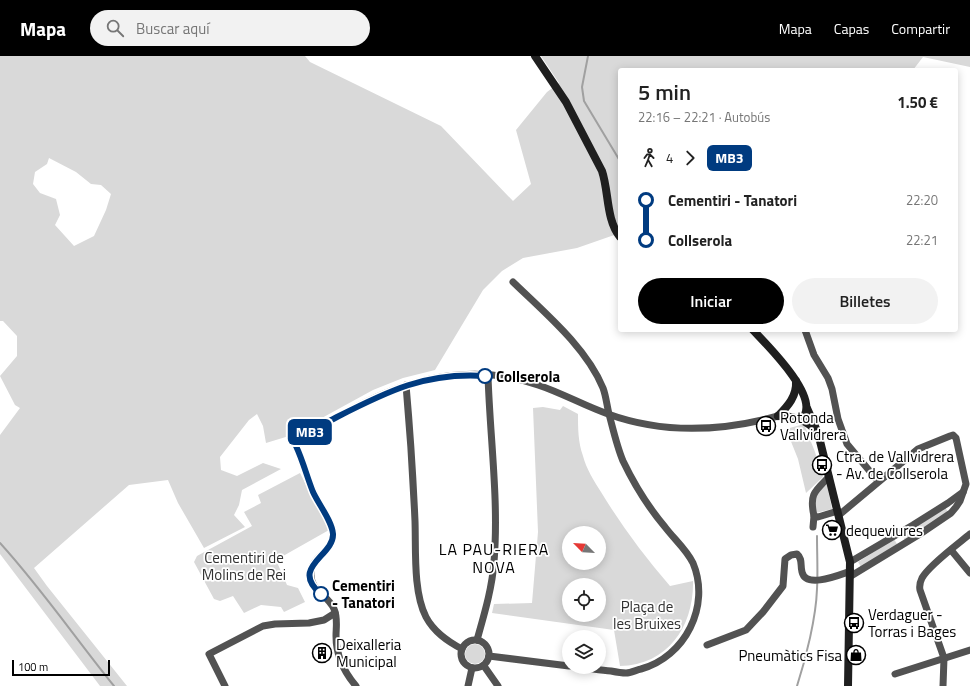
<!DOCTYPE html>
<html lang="es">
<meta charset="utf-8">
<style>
:root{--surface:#fff;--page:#f2f2f2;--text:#222;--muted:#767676;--accent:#000}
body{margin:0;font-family:"Titillium Web",sans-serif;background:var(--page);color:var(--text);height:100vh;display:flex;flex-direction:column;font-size:15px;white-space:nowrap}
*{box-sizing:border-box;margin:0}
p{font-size:13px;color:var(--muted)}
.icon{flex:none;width:22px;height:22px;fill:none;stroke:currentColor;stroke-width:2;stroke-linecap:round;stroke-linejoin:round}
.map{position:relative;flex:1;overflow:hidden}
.panel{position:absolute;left:618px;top:12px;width:340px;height:264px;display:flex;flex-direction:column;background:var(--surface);border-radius:4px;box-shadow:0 2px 10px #0003}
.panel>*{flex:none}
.badge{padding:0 8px;border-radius:6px;font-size:14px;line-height:26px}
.needle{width:26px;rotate:294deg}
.controls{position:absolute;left:562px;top:470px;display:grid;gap:8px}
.controls a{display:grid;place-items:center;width:44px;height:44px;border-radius:50%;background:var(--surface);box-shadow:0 2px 10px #0003;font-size:20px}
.scale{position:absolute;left:12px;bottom:10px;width:98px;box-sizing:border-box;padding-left:4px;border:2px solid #000;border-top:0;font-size:11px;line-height:14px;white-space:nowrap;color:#000;-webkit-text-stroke:3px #fff;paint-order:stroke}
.map>.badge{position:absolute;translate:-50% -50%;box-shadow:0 0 0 2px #fff}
.legs{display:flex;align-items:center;gap:6px;height:44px;padding:0 20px;font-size:13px}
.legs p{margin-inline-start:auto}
.headline{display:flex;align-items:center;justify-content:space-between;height:68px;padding:0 20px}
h1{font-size:22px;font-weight:600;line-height:30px}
.button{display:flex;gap:8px;margin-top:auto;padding:8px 20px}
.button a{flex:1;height:46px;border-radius:24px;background:var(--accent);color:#fff;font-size:16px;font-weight:600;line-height:46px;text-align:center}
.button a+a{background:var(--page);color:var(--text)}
ul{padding:0 20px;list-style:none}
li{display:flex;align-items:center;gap:14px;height:40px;font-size:15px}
li i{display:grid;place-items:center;width:6px;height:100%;margin:0 5px;background:currentColor}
li i::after{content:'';width:10px;height:10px;margin:-5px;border:3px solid;border-radius:50%;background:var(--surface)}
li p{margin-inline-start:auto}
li:first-child i{background:linear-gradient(#0000 50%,currentColor 0)}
li:last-child i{background:linear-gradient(currentColor 50%,#0000 0)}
header{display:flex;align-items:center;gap:24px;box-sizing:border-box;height:56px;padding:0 20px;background:var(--accent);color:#fff}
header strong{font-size:19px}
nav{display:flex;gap:22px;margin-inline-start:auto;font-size:14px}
.search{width:280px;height:36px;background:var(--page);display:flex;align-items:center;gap:10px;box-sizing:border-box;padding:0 14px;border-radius:22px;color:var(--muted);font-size:15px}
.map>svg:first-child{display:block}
.green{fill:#d9d9d9;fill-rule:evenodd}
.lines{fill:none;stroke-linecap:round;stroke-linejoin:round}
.stream{stroke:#a0a0a0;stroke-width:2}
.street{stroke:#525252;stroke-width:7}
.secondary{stroke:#1f1f1f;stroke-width:8}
.line-1-casing{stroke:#fff;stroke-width:9}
.line-1{stroke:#003b80;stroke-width:6}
.stop-1-dot{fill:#fff;stroke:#003b80;stroke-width:2}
.labels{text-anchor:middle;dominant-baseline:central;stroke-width:3.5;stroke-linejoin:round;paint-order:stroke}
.stop-label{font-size:15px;font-weight:bold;fill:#000;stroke:#fff;text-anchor:start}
.poi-label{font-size:15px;fill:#000;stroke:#fff;text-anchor:start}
.park-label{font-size:15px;fill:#303030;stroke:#fff}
.neighbourhood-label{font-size:16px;letter-spacing:1px;fill:#000;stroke:#fff}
</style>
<header>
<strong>Mapa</strong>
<div class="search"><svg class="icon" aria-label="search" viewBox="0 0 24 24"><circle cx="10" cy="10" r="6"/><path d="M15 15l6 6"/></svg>Buscar aquí</div>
<nav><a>Mapa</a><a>Capas</a><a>Compartir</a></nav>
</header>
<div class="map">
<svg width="970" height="630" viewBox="0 0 970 630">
<rect width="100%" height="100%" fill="#fff"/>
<g class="green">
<path d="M0,0H305L310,6L441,70L513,145L531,128L516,74L547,36L559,27L541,0H970V11L923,1L913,14H620V177L577,192L523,202L502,215L483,234L435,314L403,322L373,334L289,380L266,387L263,370L257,358L249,364L220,401L221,414L237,420L263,407L281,413L242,434L239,449L234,459L245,471L204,492L178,447L168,424L129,429L34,512L47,530L127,630H100L0,498V379L20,352L15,349L0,320L17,300V280L3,265H0ZM49,102L76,116L91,128L101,129L111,138L106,154L94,180L74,190L55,169L60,159L56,143L40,137L33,128L35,116L47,108Z"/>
<path d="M563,350L578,358C578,372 578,386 583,400C586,412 594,425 601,436C621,469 644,500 670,530L693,525C694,570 668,609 620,610L614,574L492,557L494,548L532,547L538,476L533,352L543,351L560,354ZM569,477H599V507H569ZM569,529H599V559H569Z"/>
<polygon points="804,368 815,396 823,421 806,437 798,403 786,373"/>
<polygon points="300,417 329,474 276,504 287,529 298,532 305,546 284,556 281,551 261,549 244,557 233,540 220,545 214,543 194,506 197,500 252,470 244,456 261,447 258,439"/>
<polygon points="827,429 832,453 816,457 814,438 819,432"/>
<polygon points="945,451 948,456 905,484 902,478"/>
<polygon points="894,483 897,488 861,511 858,506"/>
<circle cx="475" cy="598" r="10"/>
</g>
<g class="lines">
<g class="stream">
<polyline points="588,0 582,31 584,45 620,105"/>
<path d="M0,487C41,532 76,583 114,630"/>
<path d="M797,630C806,602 816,562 817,533C818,516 817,498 817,480"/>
</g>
<g class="street">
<path d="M513,226C545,257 586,291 603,332C606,340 607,350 609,358C613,373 617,391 623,405C634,428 649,452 665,471C674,483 686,493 693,507C711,550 685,601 641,613C636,614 631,617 626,617C622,617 616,616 611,615C599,614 587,612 575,611"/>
<polyline points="805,274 814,299 828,322 832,333 838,363 847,388 878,425"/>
<path d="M406,329C410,374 413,420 415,465C416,493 413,536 426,561C434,576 447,585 462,593"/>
<path d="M829,421C815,435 809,438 814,460L818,461L838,455"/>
<polyline points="839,459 918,393 950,380 953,379 956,382 966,428 960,445 956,451 951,457 920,478 851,520"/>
<polyline points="813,471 814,460"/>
<polyline points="951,494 970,517"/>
<polyline points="850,506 913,469 948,447 963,436"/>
<circle cx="475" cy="598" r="14"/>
<path d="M477,584C484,559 492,533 494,506C499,445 490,382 488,320"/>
<path d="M707,589L746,574L763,556L783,530L785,503L791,499L797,498C803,503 800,509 802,516C806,533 839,519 851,515"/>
<polyline points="489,600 569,610"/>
<polyline points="484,610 498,630"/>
<polyline points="895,618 970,594"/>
<polyline points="225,630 209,598 263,570 275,568 309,567 324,564 335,557"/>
<path d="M356,630C344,616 336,599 336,580C336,571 338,562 334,553C328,538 309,535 311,516C312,500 335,494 333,477C331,465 320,450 315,439C307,423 303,406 296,390L298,384L301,381C351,353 400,323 458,319C484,317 513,320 538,329C562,337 585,350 608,358C663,378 723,375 778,360"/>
<polyline points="468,630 472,612"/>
<path d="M943,630L944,602L920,534C919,529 920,526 922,522C929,509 958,488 970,478"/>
</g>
<g class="secondary">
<path d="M535,0L566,46L602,115C609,136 606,164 620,181"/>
<path d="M753,274C767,289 818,339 804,360L797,363"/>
<polyline points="807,352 818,377 850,506 848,630"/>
<path d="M778,360C792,360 807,364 816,375"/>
<path d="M778,360C788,350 797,340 796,325"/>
</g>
</g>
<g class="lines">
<defs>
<path id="line-1" d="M321,538C289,511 334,500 333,478C332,465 319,449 313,436C307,421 303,405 296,390L298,384C309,374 324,368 337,361C388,335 426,316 485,320"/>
</defs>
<use href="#line-1" class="line-1-casing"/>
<use href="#line-1" class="line-1"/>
</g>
<defs>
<symbol id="bus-ring" viewBox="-11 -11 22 22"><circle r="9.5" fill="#fff" stroke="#000" stroke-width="1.5"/><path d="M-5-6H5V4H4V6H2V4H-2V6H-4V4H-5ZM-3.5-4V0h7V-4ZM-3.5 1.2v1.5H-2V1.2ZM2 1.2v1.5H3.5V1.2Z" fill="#000"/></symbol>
<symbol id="supermarket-ring" viewBox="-11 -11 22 22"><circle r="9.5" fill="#fff" stroke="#000" stroke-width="1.5"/><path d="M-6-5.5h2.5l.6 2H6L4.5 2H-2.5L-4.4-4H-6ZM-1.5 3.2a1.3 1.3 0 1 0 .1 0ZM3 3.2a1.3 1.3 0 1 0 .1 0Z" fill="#000"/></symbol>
<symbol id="building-ring" viewBox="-11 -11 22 22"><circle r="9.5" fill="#fff" stroke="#000" stroke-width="1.5"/><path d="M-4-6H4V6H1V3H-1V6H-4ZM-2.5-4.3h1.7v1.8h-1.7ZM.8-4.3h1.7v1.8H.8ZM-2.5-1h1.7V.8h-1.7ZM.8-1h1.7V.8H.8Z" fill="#000"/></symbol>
<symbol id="shop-ring" viewBox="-11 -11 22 22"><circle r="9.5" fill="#fff" stroke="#000" stroke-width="1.5"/><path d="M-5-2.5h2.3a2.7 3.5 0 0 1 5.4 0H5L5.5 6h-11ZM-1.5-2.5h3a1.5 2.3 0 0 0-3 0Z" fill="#000"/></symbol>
</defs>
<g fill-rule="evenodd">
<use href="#bus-ring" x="755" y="359" width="22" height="22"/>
<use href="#bus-ring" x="811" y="398" width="22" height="22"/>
<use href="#supermarket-ring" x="821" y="463" width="22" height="22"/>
<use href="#bus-ring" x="843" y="556" width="22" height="22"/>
<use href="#building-ring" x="311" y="586" width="22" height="22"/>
<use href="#shop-ring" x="845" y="588" width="22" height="22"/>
</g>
<g class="stop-1-dot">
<circle cx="485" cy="320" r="7"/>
<circle cx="321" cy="538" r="7"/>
</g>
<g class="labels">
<g class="stop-label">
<text x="496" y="320">Collserola</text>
<text x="332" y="529">Cementiri<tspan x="332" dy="17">- Tanatori</tspan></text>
</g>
<g class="poi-label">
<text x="780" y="361">Rotonda<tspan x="780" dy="17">Vallvidrera</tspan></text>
<text x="836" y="400">Ctra. de Vallvidrera<tspan x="836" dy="17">- Av. de Collserola</tspan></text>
<text x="846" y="474">dequeviures</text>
<text x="868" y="558">Verdaguer -<tspan x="868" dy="17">Torras i Bages</tspan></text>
<text x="336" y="588">Deixalleria<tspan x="336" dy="17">Municipal</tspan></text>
<text x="842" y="599" text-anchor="end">Pneumàtics Fisa</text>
</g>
<g class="park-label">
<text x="244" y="501">Cementiri de<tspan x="244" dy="17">Molins de Rei</tspan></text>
<text x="647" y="550">Plaça de<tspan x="647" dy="17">les Bruixes</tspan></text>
</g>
<g class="neighbourhood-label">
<text x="494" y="493">LA PAU-RIERA<tspan x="494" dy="18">NOVA</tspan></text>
</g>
</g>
</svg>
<div class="controls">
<a><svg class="needle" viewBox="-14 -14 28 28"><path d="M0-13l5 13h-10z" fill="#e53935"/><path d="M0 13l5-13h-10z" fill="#767676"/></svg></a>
<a><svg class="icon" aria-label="locate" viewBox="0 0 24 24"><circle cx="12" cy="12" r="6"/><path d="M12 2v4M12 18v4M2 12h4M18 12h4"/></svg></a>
<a><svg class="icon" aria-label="layers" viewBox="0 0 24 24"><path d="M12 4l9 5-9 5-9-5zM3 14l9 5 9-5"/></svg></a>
</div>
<div class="scale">100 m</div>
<b class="badge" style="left:310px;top:376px;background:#003b80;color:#fff">MB3</b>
<section class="panel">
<div class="headline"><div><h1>5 min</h1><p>22:16 – 22:21 · Autobús</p></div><b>1.50 €</b></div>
<div class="legs"><svg class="icon" aria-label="walk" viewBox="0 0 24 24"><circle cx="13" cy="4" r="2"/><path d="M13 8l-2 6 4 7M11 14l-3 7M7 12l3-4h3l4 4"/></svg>4<svg class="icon" aria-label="forward" viewBox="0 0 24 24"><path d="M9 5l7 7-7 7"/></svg><b class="badge" style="background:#003b80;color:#fff">MB3</b></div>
<ul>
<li><i style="color:#003b80"></i><b>Cementiri - Tanatori</b><p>22:20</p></li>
<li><i style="color:#003b80"></i><b>Collserola</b><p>22:21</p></li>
</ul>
<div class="button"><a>Iniciar</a><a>Billetes</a></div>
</section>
</div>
